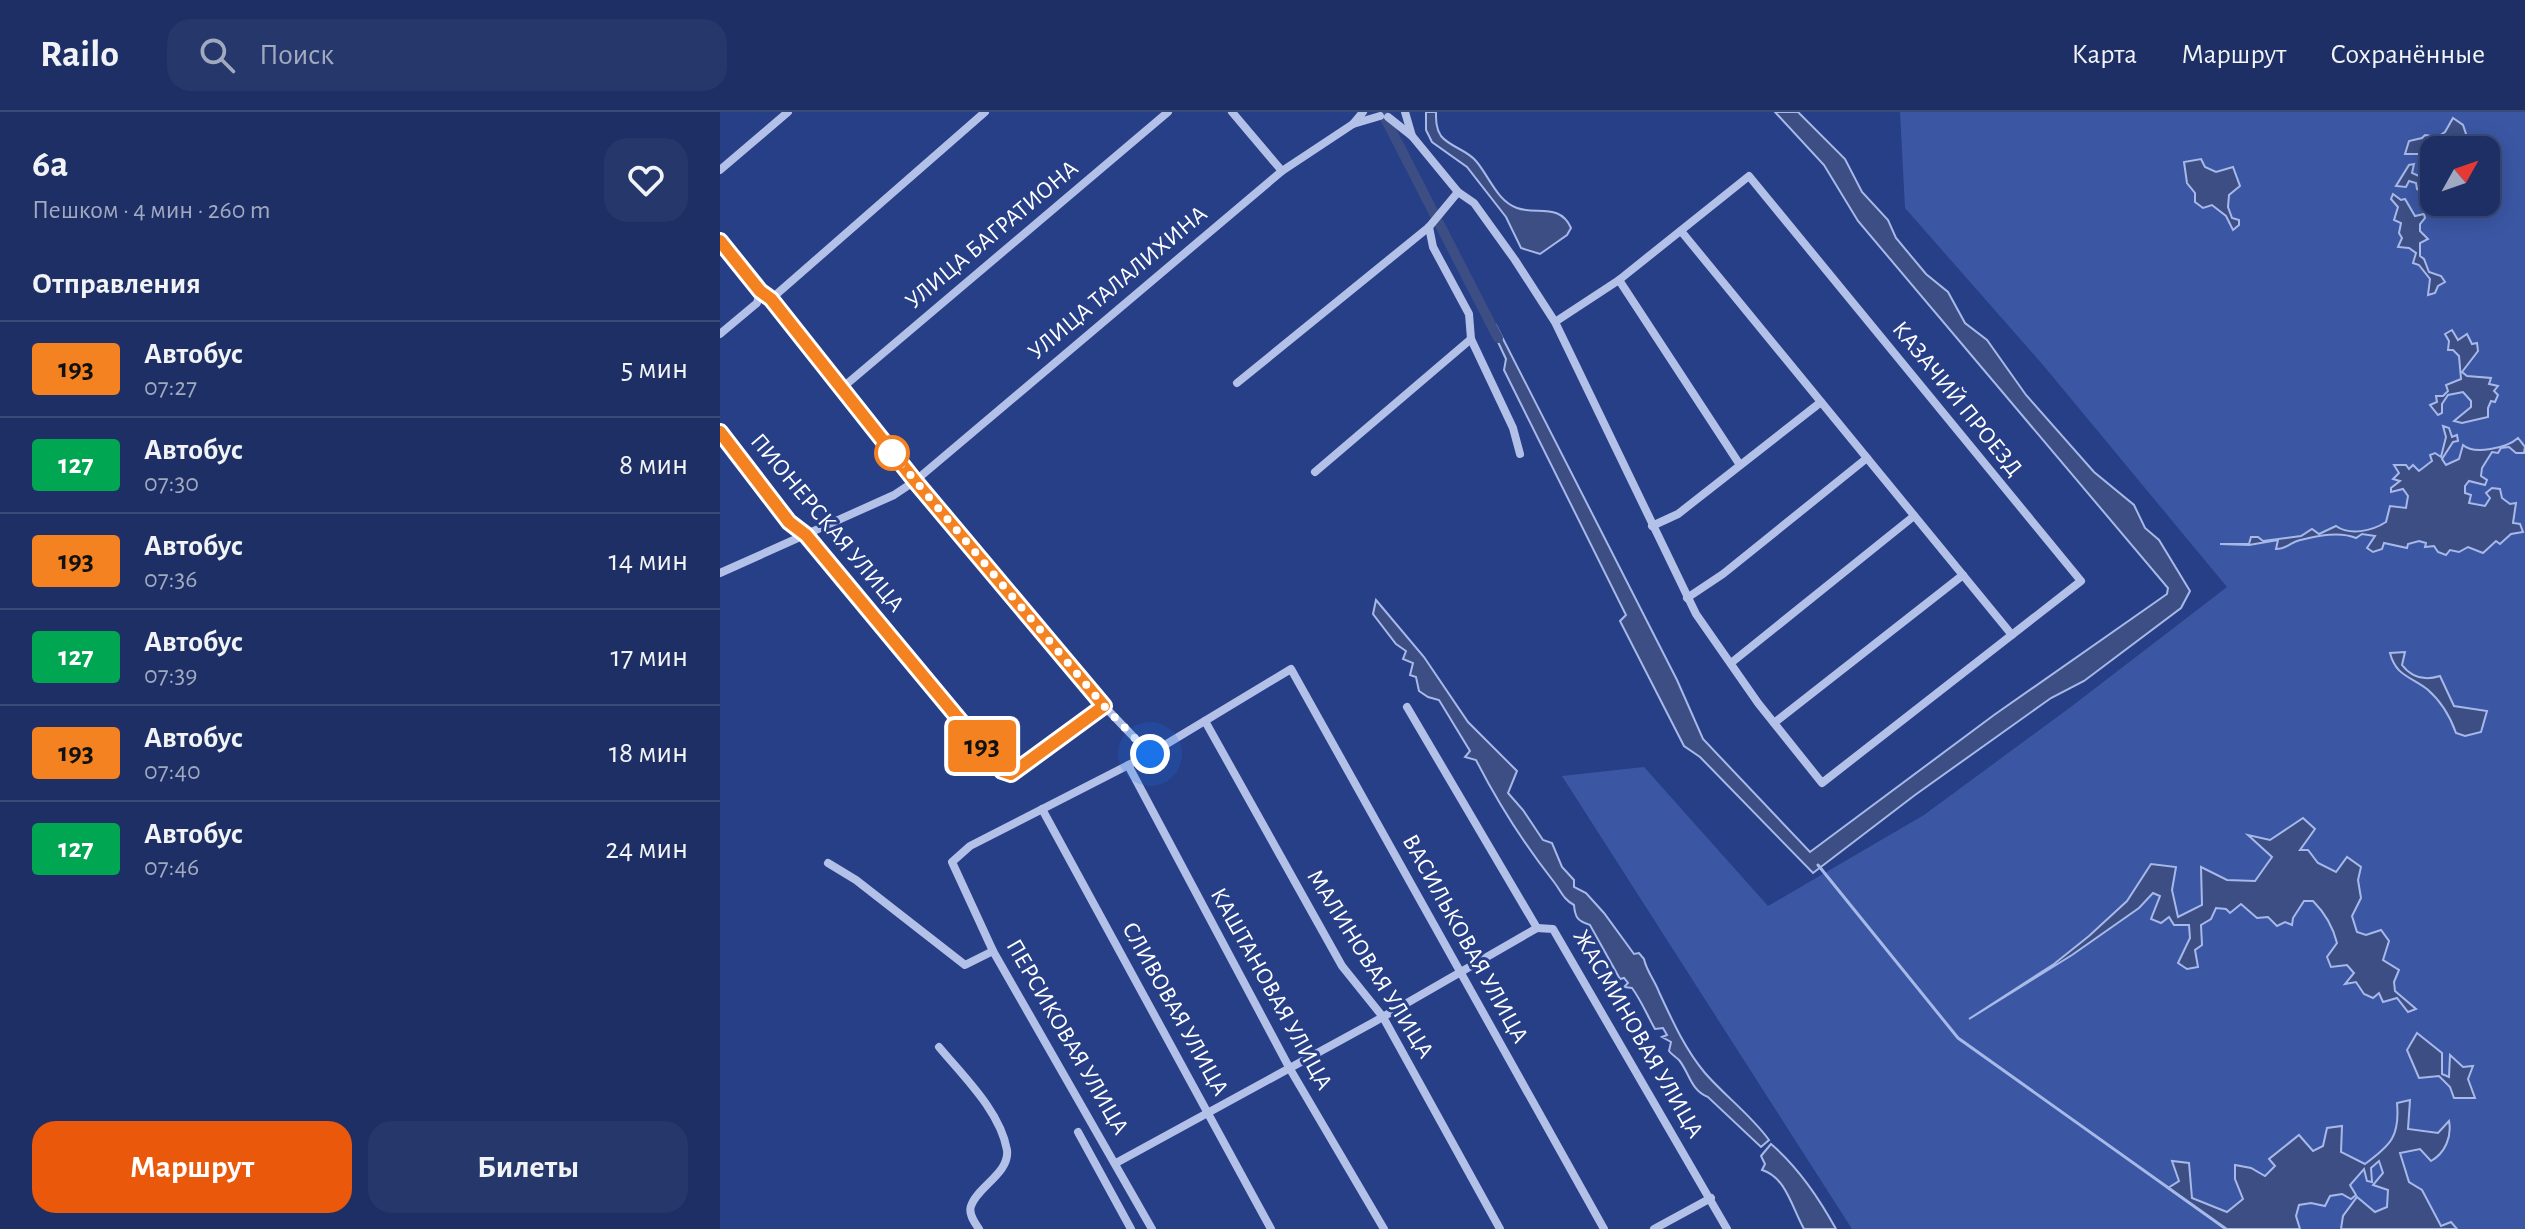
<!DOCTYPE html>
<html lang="ru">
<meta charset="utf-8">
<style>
:root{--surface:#1d2f65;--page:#25376b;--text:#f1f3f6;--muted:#a0a9bf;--line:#3b4a79;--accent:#ea580c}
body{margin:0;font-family:"Alegreya Sans",sans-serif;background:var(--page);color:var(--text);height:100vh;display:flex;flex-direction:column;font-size:30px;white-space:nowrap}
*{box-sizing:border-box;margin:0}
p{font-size:26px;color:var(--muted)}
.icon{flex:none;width:44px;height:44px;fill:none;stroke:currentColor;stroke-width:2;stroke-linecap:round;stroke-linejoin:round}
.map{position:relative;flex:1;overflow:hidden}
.sheet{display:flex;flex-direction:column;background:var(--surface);width:720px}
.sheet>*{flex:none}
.badge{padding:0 16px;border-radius:6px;font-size:28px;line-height:52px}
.needle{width:52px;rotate:50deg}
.tools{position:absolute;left:1700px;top:24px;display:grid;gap:16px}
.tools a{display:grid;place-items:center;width:80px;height:80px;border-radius:16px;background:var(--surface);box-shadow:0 4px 20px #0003,0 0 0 2px var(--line);font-size:40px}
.you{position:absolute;width:40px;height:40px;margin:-20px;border:6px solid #fff;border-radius:50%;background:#1a73e8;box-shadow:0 0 0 12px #1a73e833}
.map>.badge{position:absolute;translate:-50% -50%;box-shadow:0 0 0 4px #fff}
h2{padding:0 32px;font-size:30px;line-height:72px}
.round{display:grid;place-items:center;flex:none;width:84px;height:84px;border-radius:24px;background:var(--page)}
.head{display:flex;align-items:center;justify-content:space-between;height:136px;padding:0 32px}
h1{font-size:38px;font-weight:700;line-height:60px}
.cta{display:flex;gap:16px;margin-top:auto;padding:16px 32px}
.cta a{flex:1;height:92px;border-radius:24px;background:var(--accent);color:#fff;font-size:32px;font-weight:700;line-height:92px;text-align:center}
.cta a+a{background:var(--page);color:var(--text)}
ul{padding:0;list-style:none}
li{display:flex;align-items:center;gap:24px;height:96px;padding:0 32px;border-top:2px solid var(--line)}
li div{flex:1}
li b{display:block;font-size:30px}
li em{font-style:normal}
li .badge{min-width:88px;font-weight:700;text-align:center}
header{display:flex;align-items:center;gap:48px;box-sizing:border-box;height:112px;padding:0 40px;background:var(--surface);border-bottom:2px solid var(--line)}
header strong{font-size:38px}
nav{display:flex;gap:44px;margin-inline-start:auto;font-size:28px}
.search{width:560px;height:72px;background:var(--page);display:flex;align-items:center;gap:20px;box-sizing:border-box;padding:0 28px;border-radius:24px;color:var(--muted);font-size:30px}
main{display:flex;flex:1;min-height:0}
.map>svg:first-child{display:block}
.green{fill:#3b57a4;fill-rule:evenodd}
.water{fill:#3c4e83;stroke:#a7b9e9;stroke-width:2}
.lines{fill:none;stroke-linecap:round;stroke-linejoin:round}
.stream{stroke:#a7b9e9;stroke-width:3}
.canal{stroke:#3c4e83;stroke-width:10}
.street{stroke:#b3c1e8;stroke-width:8}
.secondary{stroke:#dde3f7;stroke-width:16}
.line-casing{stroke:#fff;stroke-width:18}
.line{stroke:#f58220;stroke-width:12}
.walk{stroke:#fff;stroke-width:8;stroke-dasharray:0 14.4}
.stop-dot{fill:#fff;stroke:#f58220;stroke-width:4}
.labels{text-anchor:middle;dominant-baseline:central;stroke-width:6;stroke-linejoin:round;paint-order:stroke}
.street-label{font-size:24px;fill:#fff;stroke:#273f87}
</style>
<header>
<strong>Railo</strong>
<div class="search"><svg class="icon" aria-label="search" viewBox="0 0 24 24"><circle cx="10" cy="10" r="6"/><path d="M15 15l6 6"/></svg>Поиск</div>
<nav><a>Карта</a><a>Маршрут</a><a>Сохранённые</a></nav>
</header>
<main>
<section class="sheet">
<div class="head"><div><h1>6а</h1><p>Пешком · 4 мин · 260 m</p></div><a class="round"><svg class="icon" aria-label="heart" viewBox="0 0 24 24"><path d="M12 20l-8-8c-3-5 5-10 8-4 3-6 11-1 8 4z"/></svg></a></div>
<h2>Отправления</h2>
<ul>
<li><span class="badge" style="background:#f58220;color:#111">193</span><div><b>Автобус</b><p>07:27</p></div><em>5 мин</em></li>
<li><span class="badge" style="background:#00a651;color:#fff">127</span><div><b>Автобус</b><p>07:30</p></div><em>8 мин</em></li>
<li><span class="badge" style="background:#f58220;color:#111">193</span><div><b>Автобус</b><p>07:36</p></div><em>14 мин</em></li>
<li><span class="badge" style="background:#00a651;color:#fff">127</span><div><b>Автобус</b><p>07:39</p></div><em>17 мин</em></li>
<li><span class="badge" style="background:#f58220;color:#111">193</span><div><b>Автобус</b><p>07:40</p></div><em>18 мин</em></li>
<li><span class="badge" style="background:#00a651;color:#fff">127</span><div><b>Автобус</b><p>07:46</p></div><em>24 мин</em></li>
</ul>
<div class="cta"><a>Маршрут</a><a>Билеты</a></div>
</section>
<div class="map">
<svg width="1805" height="1117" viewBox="0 0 1805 1117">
<rect width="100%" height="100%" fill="#273f87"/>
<path class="green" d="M1180,0H1805V1117H1132L842,664L924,655L1048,794L1204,703L1352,594L1507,475L1323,253L1185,96ZM1714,38H1766V90H1714Z"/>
<g class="water">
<path d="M706,0H716C716,8 716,17 721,24C730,35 747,38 756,49C769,64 777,89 797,96C817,103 840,91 851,116L847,123L820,142L801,136L786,105L747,55L712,30L706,18Z"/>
<polygon points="1055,0 1078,0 1125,47 1142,80 1168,108 1176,126 1206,162 1228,180 1245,211 1267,228 1306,283 1374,360 1414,393 1425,416 1439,428 1470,479 1461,496 1364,569 1331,586 1195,683 1093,761 980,645 964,634 900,509 906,503 784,258 786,247 771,215 776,213 957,568 983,627 1090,740 1274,603 1447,482 1448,476 1138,109 1104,53"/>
<polygon points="1733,6 1743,13 1747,25 1743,28 1738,27 1733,38 1714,38 1714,59 1711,63 1714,75 1709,81 1713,92 1703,97 1701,79 1697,77 1696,71 1689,69 1686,75 1676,74 1689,53 1694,52 1692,61 1699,64 1700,57 1708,55 1703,42 1685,42 1689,29 1702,26 1705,23 1711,24 1713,28 1725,20"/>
<polygon points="1481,47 1485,55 1496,60 1513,55 1520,74 1509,83 1508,95 1512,106 1519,108 1519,113 1513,118 1506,104 1492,93 1483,96 1475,90 1475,81 1467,71 1464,50"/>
<polygon points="1673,82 1681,88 1685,87 1695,104 1704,102 1705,106 1700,112 1700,119 1708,127 1700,131 1700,144 1704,147 1709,160 1721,164 1725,170 1718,174 1715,181 1708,183 1710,167 1699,153 1693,151 1696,141 1689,136 1678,135 1682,126 1679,121 1681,111 1674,108 1678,95 1671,87"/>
<polygon points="1732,218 1738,228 1747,222 1752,232 1757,231 1758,239 1742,260 1747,264 1771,266 1769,272 1778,274 1774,279 1778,283 1775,290 1771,289 1768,296 1768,305 1742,311 1734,309 1751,295 1751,289 1743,280 1728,283 1722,292 1722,301 1718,303 1710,293 1717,290 1716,284 1723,284 1728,279 1726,273 1741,267 1739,244 1733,238 1728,238 1729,229 1725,222"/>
<path d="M1723,314L1729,316L1732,325L1737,323L1738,329L1733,330L1722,347L1726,353L1739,347L1743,333C1754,343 1787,336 1798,326L1805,335L1804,341H1796L1789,335L1781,336L1778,341L1772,340L1762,356L1761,364L1767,368L1765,373L1749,369L1745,374V381L1751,383L1749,391L1765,394L1770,386L1766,381L1772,376L1780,377L1782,386L1790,392L1796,391L1793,411L1800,412L1803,420L1791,422L1780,432L1776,429L1763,441L1748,435L1739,440L1730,438L1726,443L1718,440L1714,434L1705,435L1706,431L1699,429L1688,432L1687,436L1664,431L1662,437L1653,440L1647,436L1655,424L1642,422L1636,426C1619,419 1598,424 1580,428C1571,430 1567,437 1556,437L1558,428L1529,433L1500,432H1529L1531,425H1538L1543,429L1581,424L1592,417L1599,422L1616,414C1630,424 1652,419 1666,410L1670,394L1686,396L1688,384L1683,377L1671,380V376L1680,369L1673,367L1679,361L1674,353H1686L1689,357L1693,353L1699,359L1712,349L1710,343L1715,341L1721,345L1726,325Z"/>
<path d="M656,488L704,545L748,610L797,659L788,681L803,698L823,728L832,731L842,755L854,768V775L866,781L884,801L914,842L919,841L924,847C926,858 935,869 939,880C952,908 965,937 985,961C1005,984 1031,1003 1049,1028L1041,1035L988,985C971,979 969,960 959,948C956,945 952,943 949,939L951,930L942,925L947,923L943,916L935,917C927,903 921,888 912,876L904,875L908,871L904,866L900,867L870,813C858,809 855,806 854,793C843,787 841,779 834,770C804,732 778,691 756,648L745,645L750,639L719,588L708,585L699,579L696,565L690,563L693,551L683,547L686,539L676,532L653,502Z"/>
<path d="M1685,540L1682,553C1692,566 1704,569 1720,564L1734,594L1767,599L1761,620L1745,624L1736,621C1730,604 1721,589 1707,577C1690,564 1676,564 1670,541Z"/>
<path d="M1583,706L1595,717L1580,738H1588L1598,751L1616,760L1627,745L1641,755L1638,768L1641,786L1632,804L1637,820L1646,823L1661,818L1669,829L1663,848L1679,858L1674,870L1675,879L1696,897L1688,900L1677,886L1663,890L1659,881L1653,886L1644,882L1636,870L1625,872L1634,861L1627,853L1611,855L1607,845L1617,831C1613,815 1604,800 1593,789H1584L1573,806L1572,813L1565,810L1557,814L1548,805L1537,806L1521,792L1510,801L1506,797L1496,796L1491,807L1481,813L1482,833L1475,838L1478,855L1467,857L1458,851L1470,826L1469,813H1454L1449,805L1441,811L1431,807L1440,784L1433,781L1419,796L1352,843L1249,907L1334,852L1369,824L1407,789L1431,752L1456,755L1452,778L1458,805L1482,793L1481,755L1507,768L1535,769L1552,745L1528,723L1550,728Z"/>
<polygon points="1697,921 1722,941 1722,962 1729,965 1730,943 1743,955 1753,954 1748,967 1755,986 1734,986 1730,975 1719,964 1699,966 1687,938"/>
<path d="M1690,988L1688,1017L1718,1021L1729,1009C1732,1025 1725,1041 1711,1049L1700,1037L1680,1041L1689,1070L1702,1078L1721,1114L1731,1110L1737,1117H1621L1623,1104L1637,1085L1655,1100L1667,1095L1668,1078L1653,1073L1663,1061L1659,1049L1651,1056L1652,1070L1647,1069L1644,1057L1630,1073L1636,1083L1631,1087L1622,1082L1610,1084L1605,1094L1591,1091L1579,1093L1576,1104L1580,1117H1506L1448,1076L1459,1069L1452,1049L1469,1051L1472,1086L1507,1100L1523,1087L1515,1067V1053L1531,1056L1545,1064L1555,1054L1549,1047L1579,1023L1593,1039L1603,1034L1607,1016L1622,1014L1621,1040L1645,1052C1671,1033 1680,1024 1677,991Z"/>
<path d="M1051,1032C1078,1055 1099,1086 1116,1117H1084C1072,1096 1066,1065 1042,1058L1045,1052L1041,1044Z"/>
</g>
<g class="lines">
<polyline class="stream" points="1098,753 1238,926 1506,1117"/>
<polyline class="canal" points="664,4 778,226"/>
<g class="street">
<polyline points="512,0 562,59"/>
<polyline points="643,0 633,12 660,4"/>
<polyline points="685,0 692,24"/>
<polyline points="668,5 692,24 738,80 754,91 795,148 835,210 976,502 1038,591 1102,671 1361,469 1029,64 899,168 835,210"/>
<polyline points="0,58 68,0"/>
<polyline points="709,115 713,135 749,202 751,227 793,316 800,342"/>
<polyline points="961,119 1292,523"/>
<polyline points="899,168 1020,353"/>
<polyline points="51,187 265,0"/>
<polyline points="0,222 37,191 40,180"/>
<polyline points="517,271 709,115 738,80"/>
<polyline points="122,276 448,0"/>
<polyline points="0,320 69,410 86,423 282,659 291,662 384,594"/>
<polyline points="595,360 751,227"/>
<polyline points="195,369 384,594 430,642"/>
<polyline points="932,414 958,402 1101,290"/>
<polyline points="0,461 174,383 195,369 562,59 633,12"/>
<polyline points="967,486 1003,462 1147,346"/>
<polyline points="1011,551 1194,404"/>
<polyline points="687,595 817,816"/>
<polyline points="485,609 622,854 663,905 780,1117"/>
<polyline points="1054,611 1243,463"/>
<polyline points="408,653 570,957 664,1117"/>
<polyline points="322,697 551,1117"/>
<polyline points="108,751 136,768 245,853 273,839"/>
<polyline points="817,816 833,817 1007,1117"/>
<path d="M219,935C243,964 280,999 287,1038C290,1061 257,1075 251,1094C248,1102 255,1111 259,1117"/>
<polyline points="358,1020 411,1117"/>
<polyline points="396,1051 654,910 817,816"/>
<polyline points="432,1117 273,839 232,750 250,734 430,642 571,557 884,1117"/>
<polyline points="934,1117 991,1086"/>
</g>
<polyline class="secondary" points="0,129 40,179 51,187 195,369"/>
</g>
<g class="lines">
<defs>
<polyline id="line" points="0,129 40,179 51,187 195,369 384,594 291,662 282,659 86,423 69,410 0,320"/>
</defs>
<use href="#line" class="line-casing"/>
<use href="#line" class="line"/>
<polyline class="walk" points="172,341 384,594 430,642"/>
</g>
<circle class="stop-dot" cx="172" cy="341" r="16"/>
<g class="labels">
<g class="street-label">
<text transform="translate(272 123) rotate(-40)">УЛИЦА БАГРАТИОНА</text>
<text transform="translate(398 171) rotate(-40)">УЛИЦА ТАЛАЛИХИНА</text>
<text transform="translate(1237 287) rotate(51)">КАЗАЧИЙ ПРОЕЗД</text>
<text transform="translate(107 411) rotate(50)">ПИОНЕРСКАЯ УЛИЦА</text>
<text transform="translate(745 827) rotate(61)">ВАСИЛЬКОВАЯ УЛИЦА</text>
<text transform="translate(650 852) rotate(58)">МАЛИНОВАЯ УЛИЦА</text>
<text transform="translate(551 877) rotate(61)">КАШТАНОВАЯ УЛИЦА</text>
<text transform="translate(455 897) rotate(61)">СЛИВОВАЯ УЛИЦА</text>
<text transform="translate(918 922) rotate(60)">ЖАСМИНОВАЯ УЛИЦА</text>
<text transform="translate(347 925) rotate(60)">ПЕРСИКОВАЯ УЛИЦА</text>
</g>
</g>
</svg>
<div class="tools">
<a><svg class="needle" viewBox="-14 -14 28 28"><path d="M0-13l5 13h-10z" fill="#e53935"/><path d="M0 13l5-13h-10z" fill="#a0a9bf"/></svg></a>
</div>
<div class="you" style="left:430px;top:642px"></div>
<b class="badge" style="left:262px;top:634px;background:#f58220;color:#111">193</b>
</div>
</main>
